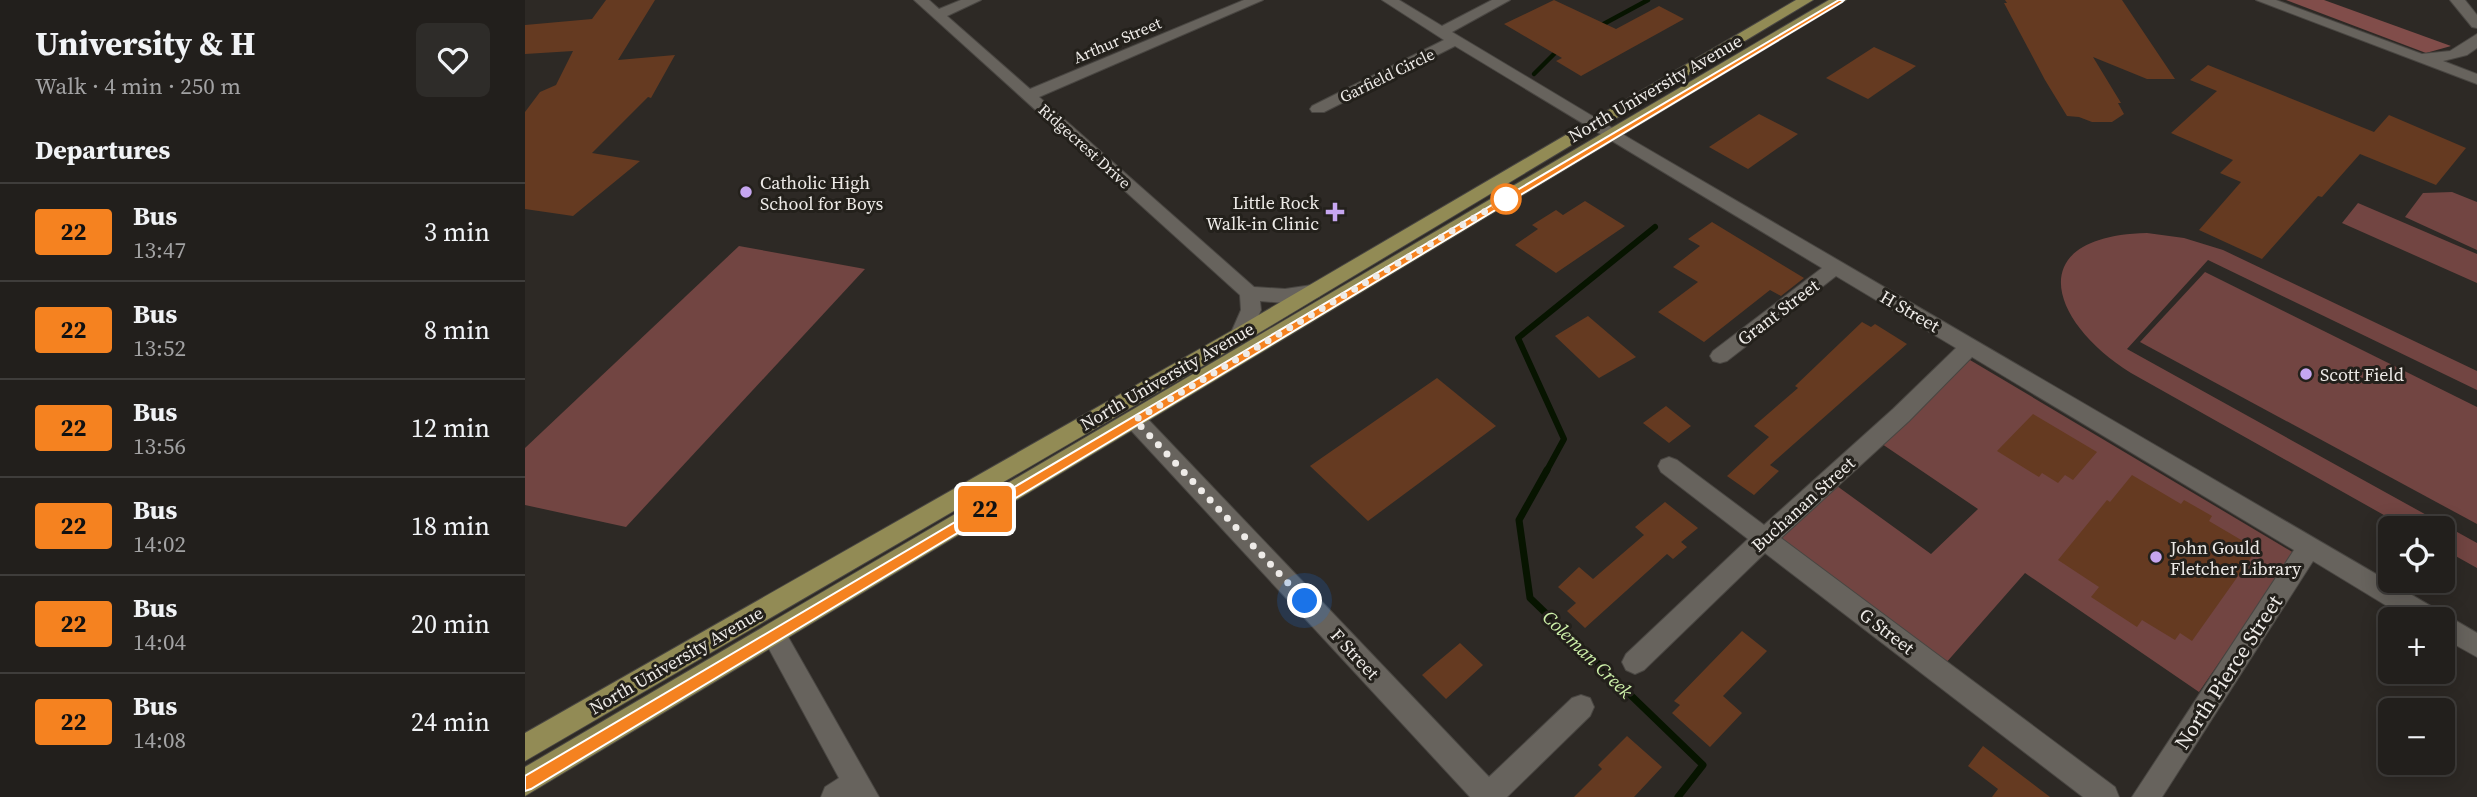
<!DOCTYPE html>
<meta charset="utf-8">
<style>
:root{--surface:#221f1c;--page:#2e2c29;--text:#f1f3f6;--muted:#a2a2a3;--line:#3f3d3b}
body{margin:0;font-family:"Source Serif 4",serif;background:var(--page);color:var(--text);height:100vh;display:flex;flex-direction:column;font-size:26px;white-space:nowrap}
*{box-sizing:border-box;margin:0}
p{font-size:23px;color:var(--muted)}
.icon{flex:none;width:38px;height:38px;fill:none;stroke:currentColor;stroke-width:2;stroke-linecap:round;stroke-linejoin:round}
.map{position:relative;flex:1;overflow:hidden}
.drawer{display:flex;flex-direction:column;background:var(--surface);width:525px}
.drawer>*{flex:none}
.badge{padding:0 14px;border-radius:5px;font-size:24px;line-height:46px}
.buttons{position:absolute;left:1853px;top:516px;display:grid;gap:14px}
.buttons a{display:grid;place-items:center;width:77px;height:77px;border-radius:10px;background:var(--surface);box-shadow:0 4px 18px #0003,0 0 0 2px var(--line);font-size:35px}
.you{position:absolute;width:35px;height:35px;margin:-18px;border:5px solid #fff;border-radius:50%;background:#1a73e8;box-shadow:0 0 0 10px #1a73e833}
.map>.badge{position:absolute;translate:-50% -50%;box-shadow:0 0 0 4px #fff}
h2{padding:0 35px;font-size:26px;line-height:63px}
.round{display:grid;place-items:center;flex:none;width:74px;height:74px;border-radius:10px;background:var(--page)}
.head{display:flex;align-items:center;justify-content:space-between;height:119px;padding:0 35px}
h1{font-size:33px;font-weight:700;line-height:52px}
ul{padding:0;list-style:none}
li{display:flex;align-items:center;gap:21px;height:98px;padding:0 35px;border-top:2px solid var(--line)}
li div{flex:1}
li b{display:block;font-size:26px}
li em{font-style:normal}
li .badge{min-width:77px;font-weight:700;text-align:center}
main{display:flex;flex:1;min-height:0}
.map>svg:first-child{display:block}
.green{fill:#724542}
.forest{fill:#814d4a}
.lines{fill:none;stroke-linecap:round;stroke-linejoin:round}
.stream-far2{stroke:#071400;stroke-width:4.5}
.stream-far1{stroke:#071400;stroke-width:6}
.stream{stroke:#071400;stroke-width:7}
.building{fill:#653a21}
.minor-casing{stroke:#494642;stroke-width:2}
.major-casing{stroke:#494642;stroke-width:2}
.minor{fill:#67635d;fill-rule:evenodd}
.major{fill:#928b55;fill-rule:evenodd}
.line{fill:#f58220;stroke:#fff;stroke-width:2}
.walk{stroke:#eeebe8;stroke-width:7;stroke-dasharray:0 12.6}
.poi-dot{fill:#c6a6f0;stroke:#23201b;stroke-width:2.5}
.stop-dot{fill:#fff;stroke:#f58220;stroke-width:3.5}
.labels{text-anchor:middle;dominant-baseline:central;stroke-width:6;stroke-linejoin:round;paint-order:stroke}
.far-street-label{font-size:16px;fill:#eeebe8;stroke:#23201b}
.street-label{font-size:18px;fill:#eeebe8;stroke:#23201b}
.poi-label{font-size:18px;fill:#eeebe8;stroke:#23201b;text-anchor:start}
.water-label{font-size:19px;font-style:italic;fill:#cef2aa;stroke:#23201b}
.near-street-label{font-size:21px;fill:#eeebe8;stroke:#23201b}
</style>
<main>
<section class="drawer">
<div class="head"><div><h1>University &amp; H</h1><p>Walk · 4 min · 250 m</p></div><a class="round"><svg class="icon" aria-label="heart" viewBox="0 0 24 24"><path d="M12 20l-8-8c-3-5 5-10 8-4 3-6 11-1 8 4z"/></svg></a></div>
<h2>Departures</h2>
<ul>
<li><span class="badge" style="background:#f58220;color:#111">22</span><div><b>Bus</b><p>13:47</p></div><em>3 min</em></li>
<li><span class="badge" style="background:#f58220;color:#111">22</span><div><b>Bus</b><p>13:52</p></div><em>8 min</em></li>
<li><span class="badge" style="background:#f58220;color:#111">22</span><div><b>Bus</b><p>13:56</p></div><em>12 min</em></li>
<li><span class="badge" style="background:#f58220;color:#111">22</span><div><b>Bus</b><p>14:02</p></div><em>18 min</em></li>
<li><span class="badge" style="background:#f58220;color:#111">22</span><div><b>Bus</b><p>14:04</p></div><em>20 min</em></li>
<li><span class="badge" style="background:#f58220;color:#111">22</span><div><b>Bus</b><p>14:08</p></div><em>24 min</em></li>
</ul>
</section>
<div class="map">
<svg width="1952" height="797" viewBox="0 0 1952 797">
<rect width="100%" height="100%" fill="#2d2925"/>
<g class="green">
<polygon points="1927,192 1952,202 1952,250 1880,217 1898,193"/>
<polygon points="1833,203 1952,254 1952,283 1817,223"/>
<path d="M1622,233L1659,238L1698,250L1952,371V390L1683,260L1602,349L1952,543V568L1918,549V528H1882L1606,373C1525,323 1495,236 1622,233Z"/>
<polygon points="214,246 340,269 101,527 0,505 0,448"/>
<polygon points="1680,272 1952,407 1952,524 1615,342"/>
<polygon points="1445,360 1769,553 1674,692 1500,573 1420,664 1253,538 1312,486 1406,554 1453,509 1357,444"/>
</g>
<polygon class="forest" points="1761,0 1799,0 1926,46 1901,53"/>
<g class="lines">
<g class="stream-far2">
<polyline points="1073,27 1123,0"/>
<polyline points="1009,74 1033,50"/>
</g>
<polyline class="stream-far1" points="1021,472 1039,439 993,338 1130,227"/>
<polyline class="stream" points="1022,470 994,520 1005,598 1178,765 1153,797"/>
</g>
<g class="building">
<polygon points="81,0 130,0 93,60 150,55 126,98 123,97 67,153 115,161 48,216 0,209 0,112 15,92 31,85 48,51 0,54 0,25 67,19"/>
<polygon points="1029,0 1091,29 1134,6 1159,19 1056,76 1031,61 1037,58 979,24"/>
<polygon points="1480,0 1597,0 1650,79 1622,79 1568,57 1596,103 1593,103 1599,114 1587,122 1567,122 1554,117 1542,116 1520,80 1479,3 1482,3"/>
<polygon points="1349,47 1391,66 1343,99 1301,78"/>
<polygon points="1683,65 1849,132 1864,115 1941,148 1911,185 1835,154 1797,197 1793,196 1737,259 1674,230 1716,182 1695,173 1708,160 1646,133 1692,91 1665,80"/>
<polygon points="1234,114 1273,134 1223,169 1184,147"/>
<polygon points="1060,201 1100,226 1031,273 990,245 1013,229 1007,225 1031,210 1038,215"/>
<polygon points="1187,222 1279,278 1256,296 1245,290 1179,342 1133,312 1173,282 1148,267 1175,246 1163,239"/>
<polygon points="1063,316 1111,357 1074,378 1030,336"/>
<polygon points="1337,322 1346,327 1350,324 1382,344 1245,465 1254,471 1229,495 1202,476 1244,437 1229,426 1273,388 1270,386"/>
<polygon points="912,378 971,426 843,521 785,466"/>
<polygon points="1141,406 1166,426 1144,443 1118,423"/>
<polygon points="1508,414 1572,452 1548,480 1540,475 1533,483 1517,473 1514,477 1472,451"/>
<polygon points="1607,475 1656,504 1659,500 1687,516 1684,521 1723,544 1719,549 1728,555 1667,641 1655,633 1650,640 1617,620 1612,627 1566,597 1574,587 1533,560 1582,500 1585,502"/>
<polygon points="1140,502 1173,528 1156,542 1162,547 1148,559 1142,554 1060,628 1042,611 1051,603 1033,587 1054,567 1068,579 1119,535 1110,527"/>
<polygon points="1217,631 1242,651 1198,696 1217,713 1185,747 1147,713 1155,705 1149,701"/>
<polygon points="935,643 958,665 921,699 897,675"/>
<polygon points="1102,736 1137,767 1109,797 1049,797 1077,769 1073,765"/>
<polygon points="1458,746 1525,797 1467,797 1473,789 1443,766"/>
</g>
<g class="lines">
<defs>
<g id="minor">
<polygon points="389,0 404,0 414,9 436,0 456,0 422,16 505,89 719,0 738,0 514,97 729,287 760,289 787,285 794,287 797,292 794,297 760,303 735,301 736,310 722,340 708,340 705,335 716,310 715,295"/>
<polygon points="857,0 874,0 917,26 967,0 985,0 927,32 1109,141 1952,633 1952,657 1918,638 1918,620 1885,620 1788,561 1637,797 1607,797 1769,550 1447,357 1384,421 1256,538 1590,787 1594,797 1558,797 1240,553 1119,670 1110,674 1101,670 1097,662 1101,654 1223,539 1136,472 1133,466 1136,460 1144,457 1152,460 1239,525 1368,409 1431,348 1311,276 1202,361 1195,363 1188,361 1185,356 1188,351 1297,268 930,46 799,112 787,112 785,109 787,106 919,40"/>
<polygon points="1731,0 1751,0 1897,54 1925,51 1952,34 1952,48 1942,55 1918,61 1952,74 1952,84"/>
<polygon points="1925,0 1940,0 1952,15 1952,28 1947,27"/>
<polygon points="610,412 618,414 964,777 1047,698 1056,695 1065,698 1069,707 1065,716 982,797 945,797 602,426 599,420 602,414"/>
<polygon points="249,625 258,628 354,797 296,797 300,787 314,778 237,636 240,628"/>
</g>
<g id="major">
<polygon points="1271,0 1288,0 722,340 0,761 0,733 708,330"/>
<polygon points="1304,0 1321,0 0,796 0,767"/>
</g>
</defs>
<use href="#minor" class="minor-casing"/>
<use href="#major" class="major-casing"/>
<use href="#minor" class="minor"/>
<use href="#major" class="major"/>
</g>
<polygon class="line" points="1314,0 1319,0 1317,2 6,789 0,791 0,776"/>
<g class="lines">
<polyline class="walk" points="780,601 610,420 981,199"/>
</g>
<g class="poi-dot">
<circle cx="221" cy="192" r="7"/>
<path d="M806.5 201.5h7v7h7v7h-7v7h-7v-7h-7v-7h7z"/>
<circle cx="1781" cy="374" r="7"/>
<circle cx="1631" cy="557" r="7"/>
</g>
<circle class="stop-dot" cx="981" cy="199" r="14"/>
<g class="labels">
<g class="far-street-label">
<text transform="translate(592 40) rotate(-23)">Arthur Street</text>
<text transform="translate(862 75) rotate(-26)">Garfield Circle</text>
<text transform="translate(560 146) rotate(42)">Ridgecrest Drive</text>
</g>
<g class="street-label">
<text transform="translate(1130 88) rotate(-30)">North University Avenue</text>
<text transform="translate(1385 311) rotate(30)">H Street</text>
<text transform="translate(1253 312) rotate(-37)">Grant Street</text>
<text transform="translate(642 376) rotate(-30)">North University Avenue</text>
<text transform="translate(1278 504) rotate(-42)">Buchanan Street</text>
<text transform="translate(1362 631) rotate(37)">G Street</text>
<text transform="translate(830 654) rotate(47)">F Street</text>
<text transform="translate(151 660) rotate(-30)">North University Avenue</text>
</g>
<g class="poi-label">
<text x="235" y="182">Catholic High<tspan x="235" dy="21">School for Boys</tspan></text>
<text x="794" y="202" text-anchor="end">Little Rock<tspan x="794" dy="21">Walk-in Clinic</tspan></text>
<text x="1795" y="374">Scott Field</text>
<text x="1645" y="547">John Gould<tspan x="1645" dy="21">Fletcher Library</tspan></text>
</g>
<g class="water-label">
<text transform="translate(1063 654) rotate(44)">Coleman Creek</text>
</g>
<g class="near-street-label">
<text transform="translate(1703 672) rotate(-57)">North Pierce Street</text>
</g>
</g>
</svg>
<div class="buttons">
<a><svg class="icon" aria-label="locate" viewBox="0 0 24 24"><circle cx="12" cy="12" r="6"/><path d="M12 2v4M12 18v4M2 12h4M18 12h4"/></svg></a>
<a>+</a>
<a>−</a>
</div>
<div class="you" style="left:780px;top:601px"></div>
<b class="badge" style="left:460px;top:509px;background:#f58220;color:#111">22</b>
</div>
</main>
